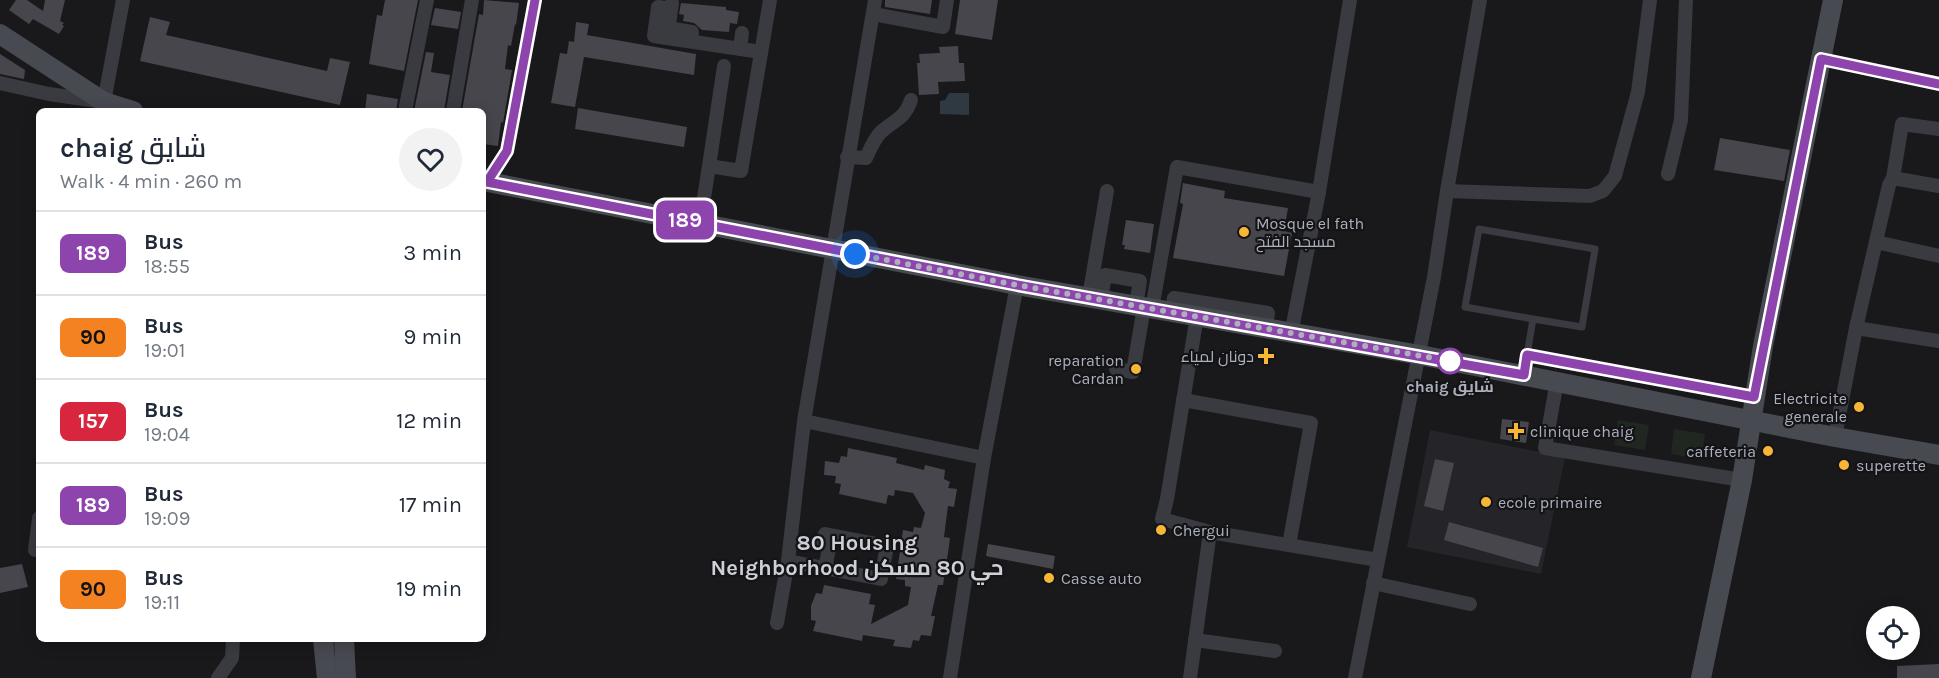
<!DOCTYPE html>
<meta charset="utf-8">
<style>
:root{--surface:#fff;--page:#f2f2f3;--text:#1f2937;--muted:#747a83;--line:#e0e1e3}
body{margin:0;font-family:Karla,Cairo,sans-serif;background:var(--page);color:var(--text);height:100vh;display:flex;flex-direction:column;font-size:22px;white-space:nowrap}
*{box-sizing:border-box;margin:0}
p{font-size:20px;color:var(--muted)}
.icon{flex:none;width:33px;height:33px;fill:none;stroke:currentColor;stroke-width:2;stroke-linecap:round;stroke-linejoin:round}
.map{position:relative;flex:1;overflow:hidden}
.side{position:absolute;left:36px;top:108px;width:450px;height:534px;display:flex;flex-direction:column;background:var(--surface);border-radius:9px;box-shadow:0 3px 15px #0003}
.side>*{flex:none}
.badge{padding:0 12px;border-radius:9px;font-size:21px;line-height:39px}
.controls{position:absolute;left:1866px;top:606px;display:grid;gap:12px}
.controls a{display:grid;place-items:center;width:54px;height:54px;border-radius:50%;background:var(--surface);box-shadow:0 3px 15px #0003;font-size:30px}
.you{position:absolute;width:30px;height:30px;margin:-15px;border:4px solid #fff;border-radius:50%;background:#1a73e8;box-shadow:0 0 0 9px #1a73e833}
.map>.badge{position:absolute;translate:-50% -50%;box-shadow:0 0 0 3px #fff}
.round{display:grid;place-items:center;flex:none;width:63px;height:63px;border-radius:32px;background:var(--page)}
.head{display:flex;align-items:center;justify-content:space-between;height:102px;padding:0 24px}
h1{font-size:28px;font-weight:600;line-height:45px}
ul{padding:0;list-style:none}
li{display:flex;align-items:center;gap:18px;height:84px;padding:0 24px;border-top:2px solid var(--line)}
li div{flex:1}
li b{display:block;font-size:22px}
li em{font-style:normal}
li .badge{min-width:66px;font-weight:700;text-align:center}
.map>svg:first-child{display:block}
.built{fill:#252529}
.green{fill:#1f2720}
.water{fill:#2f3941}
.building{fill:#46464c}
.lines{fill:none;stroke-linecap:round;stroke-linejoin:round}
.lane{stroke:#3a3b41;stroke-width:7}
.street{stroke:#3a3b41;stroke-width:14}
.secondary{stroke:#484a51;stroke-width:20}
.line-casing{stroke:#fff;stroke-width:14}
.line{stroke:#8e44ad;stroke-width:9}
.walk{stroke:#acb0bc;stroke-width:6;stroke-dasharray:0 10.8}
.poi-dot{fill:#f7b736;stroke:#141417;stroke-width:2}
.stop-dot{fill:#fff;stroke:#8e44ad;stroke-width:3}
.labels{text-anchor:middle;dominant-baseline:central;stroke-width:4.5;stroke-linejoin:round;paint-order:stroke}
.poi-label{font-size:16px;fill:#acb0bc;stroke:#141417;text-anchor:start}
.stop-label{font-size:16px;font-weight:bold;fill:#acb0bc;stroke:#141417}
.district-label{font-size:22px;font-weight:bold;fill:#cdd0d7;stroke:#141417}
</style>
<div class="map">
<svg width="1939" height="678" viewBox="0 0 1939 678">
<rect width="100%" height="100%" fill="#19191c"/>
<polygon class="built" points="1430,430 1565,457 1541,574 1407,547"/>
<g class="green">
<polygon points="1618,420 1649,425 1645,450 1614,445"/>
<polygon points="1674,429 1705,434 1701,459 1671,454"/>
</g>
<polygon class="water" points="949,93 969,93 969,115 940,114 940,101 945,100"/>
<g class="building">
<polygon points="16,0 27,0 43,11 45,0 65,0 60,21 64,23 62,25 64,26 59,34 33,19 29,24 9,10"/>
<polygon points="385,0 418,0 404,71 369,64 377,15 382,16"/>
<polygon points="484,0 519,3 516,25 515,24 511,46 508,45 505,69 512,70 503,123 501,122 498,146 483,144 483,111 462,111 479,14 483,15"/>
<polygon points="885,0 932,0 930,14 885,7"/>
<polygon points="960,0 998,0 992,40 955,34"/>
<polygon points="681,3 726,7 726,10 739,12 737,24 730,23 729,32 702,30 694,23 683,21 684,15 679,14"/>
<polygon points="435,8 461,12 458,29 431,25"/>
<polygon points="150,17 170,22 166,35 327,71 330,58 350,62 340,105 140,61"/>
<polygon points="576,22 589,24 587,35 696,54 694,75 584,57 575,107 551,103 560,53 567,54 569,41 574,42"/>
<polygon points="958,46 959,63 964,63 965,81 938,82 939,94 919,95 917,63 920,63 919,54 940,53 939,47"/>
<polygon points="426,52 434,53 431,72 450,75 444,111 414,111"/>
<polygon points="0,54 25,70 24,79 0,74"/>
<polygon points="367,94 398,99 396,111 365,111"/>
<polygon points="578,108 687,127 684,147 575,129"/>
<polygon points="1720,138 1790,150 1784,181 1714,170"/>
<polygon points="1183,183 1225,191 1224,198 1288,208 1284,231 1292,233 1284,276 1173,258 1183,204 1180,203"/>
<polygon points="1126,220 1154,224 1150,253 1124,249 1125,245 1122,245"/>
<polygon points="1502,419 1529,422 1526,443 1500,439"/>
<polygon points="848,448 897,458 896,463 924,470 925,465 945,470 944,479 950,482 948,488 957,489 954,507 948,506 944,537 950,538 948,553 943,585 938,585 931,616 935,616 931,636 921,635 919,641 913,640 911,648 893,646 895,640 863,635 862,641 813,631 816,621 811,620 811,606 816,593 822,594 824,585 871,594 869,604 875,605 871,624 908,605 911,587 905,586 905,580 896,579 903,530 913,532 914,527 921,528 925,513 913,493 895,490 894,496 888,495 886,504 839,494 841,484 835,483 836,476 824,475 825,461 839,463 841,456 847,457"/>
<polygon points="1435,459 1454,463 1443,511 1424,506"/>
<polygon points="1449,522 1543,548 1538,567 1444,540"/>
<polygon points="988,544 1055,556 1053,569 986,556"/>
<polygon points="22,564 28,587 0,593 0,568"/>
<polygon points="1939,664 1939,678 1897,678 1897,666"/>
</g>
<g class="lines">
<polyline class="lane" points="1527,355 1533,319 1582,327 1595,249 1479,229 1465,307 1533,319"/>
<g class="street">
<polyline points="672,3 667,38 761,52"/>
<polyline points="873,14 943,27 947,0"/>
<polyline points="668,28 692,32 691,41"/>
<polyline points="667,38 654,36 658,7 671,9"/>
<polyline points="740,49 742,33"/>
<polyline points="1821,59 1939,84"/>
<polyline points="0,83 49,94 104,102 123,0"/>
<polyline points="405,111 427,0"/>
<polyline points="453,111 472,0"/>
<path d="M847,157L866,158C870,149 874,139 881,132C894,120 905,119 911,100"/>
<polyline points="709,166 724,66"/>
<polyline points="1668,174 1681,120 1686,0"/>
<polyline points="1893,178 1902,124 1939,129"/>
<polyline points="487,182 507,151 535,0"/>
<polyline points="1447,191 1590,196 1603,191 1615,176 1638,92 1650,0"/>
<polyline points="700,223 709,166 741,171 770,0"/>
<polyline points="1876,242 1939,256"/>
<polyline points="1089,297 1107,191"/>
<polyline points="1101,300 1105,275 1140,281 1136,305"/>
<polyline points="1152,309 1177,167 1319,192"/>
<polyline points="1172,312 1174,298 1268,313 1265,329"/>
<polyline points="1197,316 1167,499 1162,519 1210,532 1378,560"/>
<polyline points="1856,328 1939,341"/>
<polyline points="1291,334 1319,192 1350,0"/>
<polyline points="1116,369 1133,372 1144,307"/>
<polyline points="1524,375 1527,355 1754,397"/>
<polyline points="1557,381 1545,448 1742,480"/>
<polyline points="1183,400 1311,423 1289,545"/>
<polyline points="804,421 984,458"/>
<polyline points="1835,437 1856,328 1889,185 1893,178 1939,186"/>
<polyline points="35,550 39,518"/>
<polyline points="788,561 881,579 887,546 825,534 823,543 830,544 825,568"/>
<polyline points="1373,583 1470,604"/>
<polyline points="777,623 788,561 804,421 875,0"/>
<polyline points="1195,640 1275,651"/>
<polyline points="218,678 232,658 233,639"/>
<polyline points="950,678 984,458 1017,285"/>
<polyline points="1190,678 1210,532"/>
<polyline points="1355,678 1434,277 1447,191 1480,0"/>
</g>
<g class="secondary">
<polyline points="0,34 104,102 133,111"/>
<polyline points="483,181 1017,285 1420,355 1835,437 1939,455"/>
<polyline points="323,639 327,678"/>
<polyline points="344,639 346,678"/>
<polyline points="1701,678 1742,480 1763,346 1833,0"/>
</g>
</g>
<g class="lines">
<defs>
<polyline id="line" points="535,0 507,151 487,182 1017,285 1524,375 1527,355 1754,397 1821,59 1939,84"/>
</defs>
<use href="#line" class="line-casing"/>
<use href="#line" class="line"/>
<polyline class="walk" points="855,254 1017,285 1450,361"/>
</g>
<g class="poi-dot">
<circle cx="1244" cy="232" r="6"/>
<path d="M1263 347h6v6h6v6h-6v6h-6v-6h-6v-6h6z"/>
<circle cx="1136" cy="369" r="6"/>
<circle cx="1859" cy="407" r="6"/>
<path d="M1513 422h6v6h6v6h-6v6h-6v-6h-6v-6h6z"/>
<circle cx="1768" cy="451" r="6"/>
<circle cx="1844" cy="465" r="6"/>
<circle cx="1486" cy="502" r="6"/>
<circle cx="1161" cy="530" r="6"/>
<circle cx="1049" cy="578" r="6"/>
</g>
<circle class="stop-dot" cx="1450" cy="361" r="12"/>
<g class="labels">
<g class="poi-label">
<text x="1256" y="223">Mosque el fath<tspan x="1256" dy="18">مسجد الفتح</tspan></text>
<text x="1254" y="356" text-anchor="end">دونان لمياء</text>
<text x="1124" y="360" text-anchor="end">reparation<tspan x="1124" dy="18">Cardan</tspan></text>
<text x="1847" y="398" text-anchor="end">Electricite<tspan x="1847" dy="18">generale</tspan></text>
<text x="1530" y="431">clinique chaig</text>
<text x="1756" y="451" text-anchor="end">caffeteria</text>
<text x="1856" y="465">superette</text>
<text x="1498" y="502">ecole primaire</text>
<text x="1173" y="530">Chergui</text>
<text x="1061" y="578">Casse auto</text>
</g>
<g class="stop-label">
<text x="1450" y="386">chaig شايق</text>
</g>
<g class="district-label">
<text x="857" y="543">80 Housing<tspan x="857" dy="25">Neighborhood حي 80 مسكن</tspan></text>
</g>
</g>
</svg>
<div class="controls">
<a><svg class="icon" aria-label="locate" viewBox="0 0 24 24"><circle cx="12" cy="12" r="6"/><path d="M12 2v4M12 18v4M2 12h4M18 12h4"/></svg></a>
</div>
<div class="you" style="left:855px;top:254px"></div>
<b class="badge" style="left:685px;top:220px;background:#8e44ad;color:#fff">189</b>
<section class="side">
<div class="head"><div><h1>chaig شايق</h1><p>Walk · 4 min · 260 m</p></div><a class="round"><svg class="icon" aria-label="heart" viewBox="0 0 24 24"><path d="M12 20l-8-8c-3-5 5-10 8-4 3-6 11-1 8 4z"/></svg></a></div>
<ul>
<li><span class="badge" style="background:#8e44ad;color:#fff">189</span><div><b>Bus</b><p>18:55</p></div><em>3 min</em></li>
<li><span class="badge" style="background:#f58220;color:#111">90</span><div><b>Bus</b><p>19:01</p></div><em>9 min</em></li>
<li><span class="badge" style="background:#d7263d;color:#fff">157</span><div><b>Bus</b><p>19:04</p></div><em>12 min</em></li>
<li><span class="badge" style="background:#8e44ad;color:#fff">189</span><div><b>Bus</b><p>19:09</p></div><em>17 min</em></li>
<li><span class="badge" style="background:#f58220;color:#111">90</span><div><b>Bus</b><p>19:11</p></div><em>19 min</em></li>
</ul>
</section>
</div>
